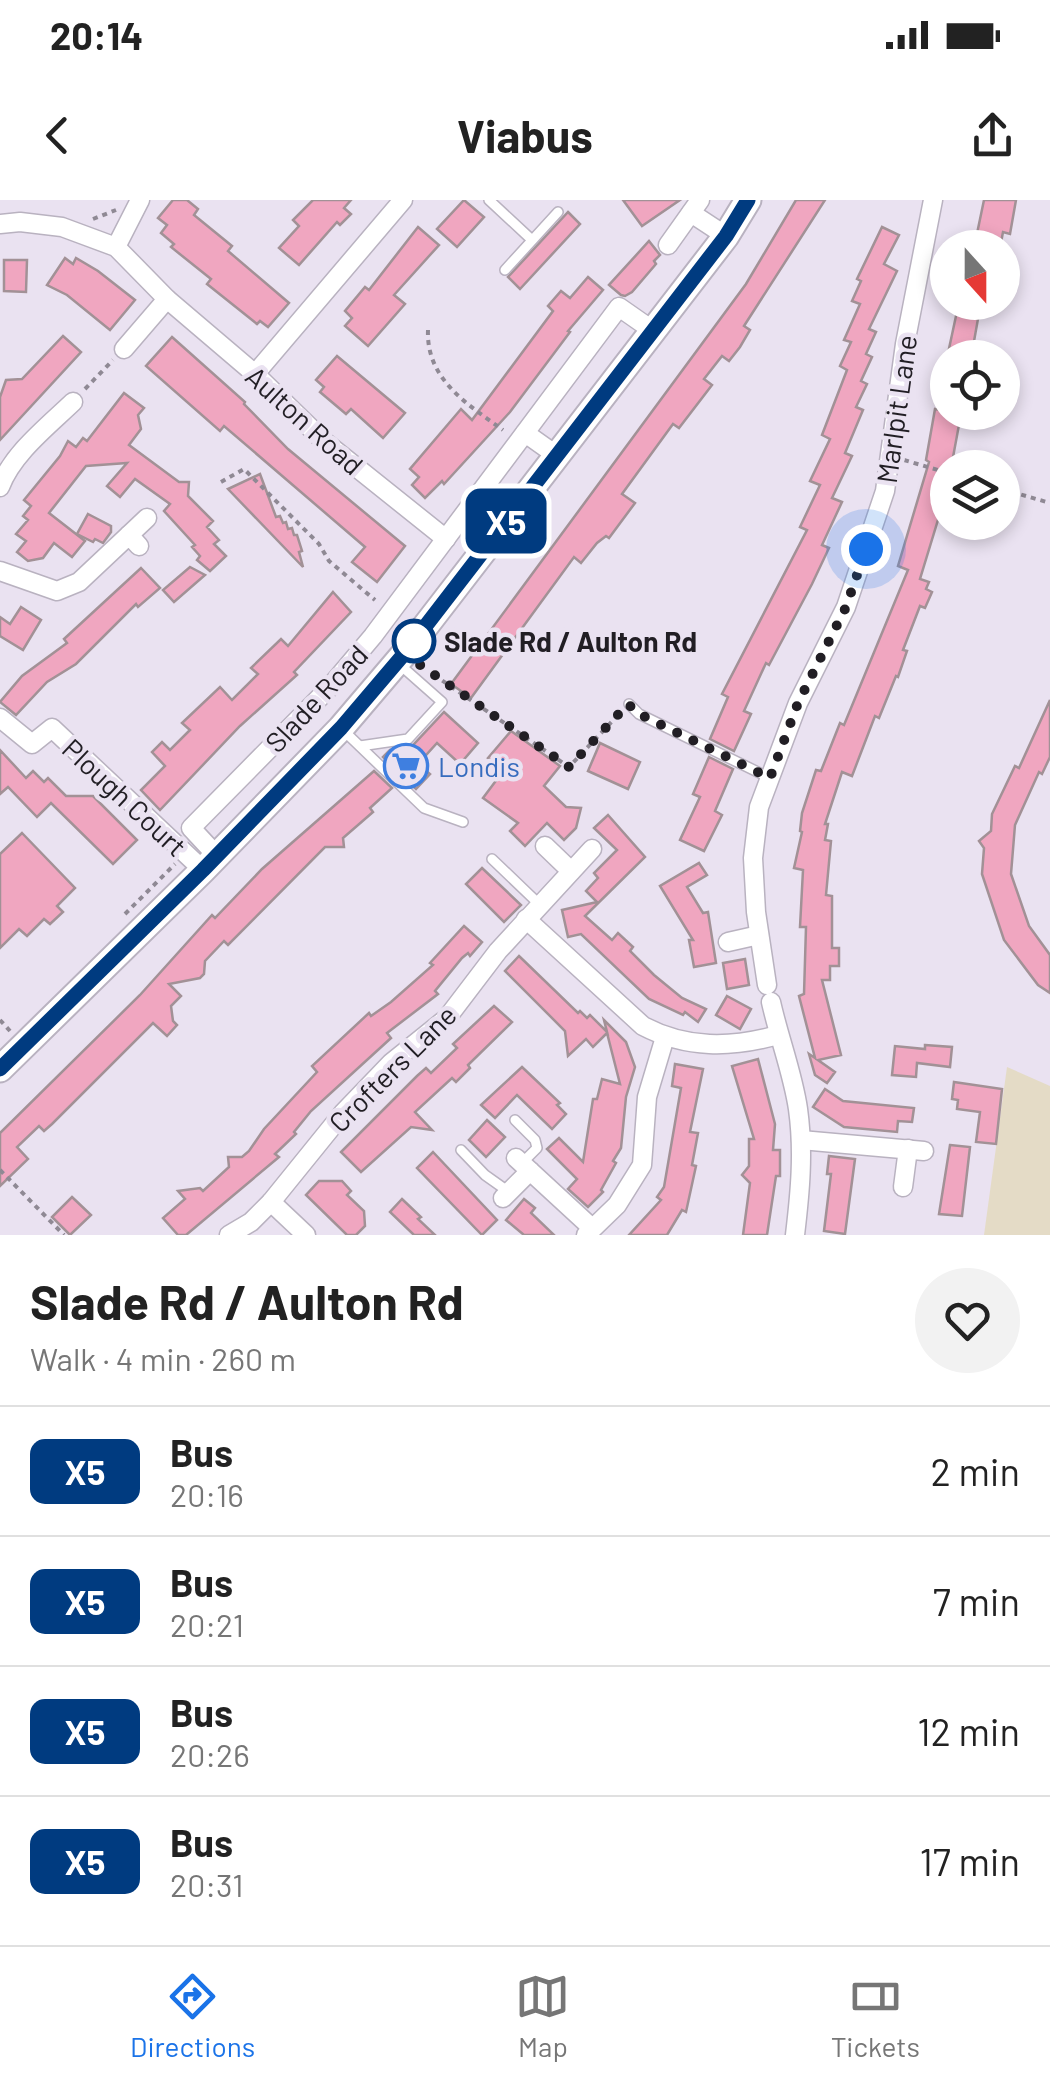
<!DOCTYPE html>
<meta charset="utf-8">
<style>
:root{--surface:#fff;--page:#f2f2f2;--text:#222;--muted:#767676;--line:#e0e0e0;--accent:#1a73e8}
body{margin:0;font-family:Barlow,sans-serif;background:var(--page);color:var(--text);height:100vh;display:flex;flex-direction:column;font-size:38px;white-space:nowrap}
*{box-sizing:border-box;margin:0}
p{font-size:32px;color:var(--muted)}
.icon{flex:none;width:55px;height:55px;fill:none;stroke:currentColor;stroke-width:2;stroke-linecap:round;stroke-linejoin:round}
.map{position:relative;height:1035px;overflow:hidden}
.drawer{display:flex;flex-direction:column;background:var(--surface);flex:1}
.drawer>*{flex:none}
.badge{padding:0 20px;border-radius:15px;font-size:35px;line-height:65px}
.needle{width:65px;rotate:159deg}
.tools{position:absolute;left:930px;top:30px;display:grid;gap:20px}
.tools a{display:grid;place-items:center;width:90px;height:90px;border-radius:50%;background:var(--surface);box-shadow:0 5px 15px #0003;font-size:50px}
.you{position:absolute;width:50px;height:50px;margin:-25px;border:8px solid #fff;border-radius:50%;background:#1a73e8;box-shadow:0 0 0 15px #1a73e833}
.map>.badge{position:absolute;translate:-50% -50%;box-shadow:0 0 0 5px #fff}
.round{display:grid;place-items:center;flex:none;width:105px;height:105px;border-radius:52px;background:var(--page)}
.head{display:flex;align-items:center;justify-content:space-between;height:170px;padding:0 30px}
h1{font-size:48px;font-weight:700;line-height:75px}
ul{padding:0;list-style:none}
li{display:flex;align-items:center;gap:30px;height:130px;padding:0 30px;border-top:2px solid var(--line)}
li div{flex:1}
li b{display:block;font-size:38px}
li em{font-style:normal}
li .badge{min-width:110px;font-weight:700;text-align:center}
.status{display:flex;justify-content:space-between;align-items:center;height:70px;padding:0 50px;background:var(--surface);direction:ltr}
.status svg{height:28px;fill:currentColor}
header{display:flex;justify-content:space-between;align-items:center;height:130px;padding:0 30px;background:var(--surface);font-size:45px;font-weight:700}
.dock{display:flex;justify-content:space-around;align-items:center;height:140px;border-top:2px solid var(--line);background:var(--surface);font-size:28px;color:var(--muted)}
.dock a{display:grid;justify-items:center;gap:5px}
.dock .on{color:var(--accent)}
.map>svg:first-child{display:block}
.education{fill:#e4dbc6}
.building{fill:#f0a6c0;stroke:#a29196;stroke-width:2.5}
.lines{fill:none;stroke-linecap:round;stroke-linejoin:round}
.lane-casing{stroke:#b9b2c0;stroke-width:12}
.street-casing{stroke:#b9b2c0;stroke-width:21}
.secondary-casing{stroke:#b9b2c0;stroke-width:29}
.path{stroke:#8f8994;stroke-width:4;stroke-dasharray:5 5;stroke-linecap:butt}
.lane{stroke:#fff;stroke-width:9}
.street{stroke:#fff;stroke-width:18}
.secondary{stroke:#fff;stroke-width:25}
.line-casing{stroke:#fff;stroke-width:22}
.line{stroke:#003b80;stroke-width:15}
.walk{stroke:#211e24;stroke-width:10;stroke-dasharray:0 18}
.stop-dot{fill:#fff;stroke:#003b80;stroke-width:5}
.labels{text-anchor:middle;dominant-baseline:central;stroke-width:9;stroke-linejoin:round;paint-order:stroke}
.street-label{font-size:28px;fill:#211e24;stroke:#eae2f1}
.stop-label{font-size:28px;font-weight:bold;fill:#211e24;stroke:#eae2f1;text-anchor:start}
.shop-label{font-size:28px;fill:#366cbe;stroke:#eae2f1;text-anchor:start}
</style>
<div class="status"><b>20:14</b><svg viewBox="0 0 49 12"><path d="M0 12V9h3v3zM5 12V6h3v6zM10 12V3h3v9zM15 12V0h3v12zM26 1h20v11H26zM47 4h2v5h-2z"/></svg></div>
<header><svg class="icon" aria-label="back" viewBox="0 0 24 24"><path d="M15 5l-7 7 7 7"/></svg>Viabus<svg class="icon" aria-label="share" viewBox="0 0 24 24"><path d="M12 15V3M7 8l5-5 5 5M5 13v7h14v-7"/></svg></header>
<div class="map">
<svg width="1050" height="1035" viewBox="0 0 1050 1035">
<rect width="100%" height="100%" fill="#eae2f1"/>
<polygon class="education" points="1007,867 1050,886 1050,1035 984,1035"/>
<g class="building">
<polygon points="173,0 187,0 198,9 194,15 232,46 228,51 289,103 268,127 260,121 257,124 207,84 211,79 171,47 174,44 161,33 167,25 158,18"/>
<polygon points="313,0 351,0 344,8 351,14 340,25 337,22 299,65 279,48 299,26 293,20"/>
<polygon points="464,0 484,17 457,47 437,29"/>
<polygon points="623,0 680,0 642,26"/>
<polygon points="796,0 825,0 744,126 750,130 740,147 729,161 722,156 704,179 712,185 679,228 673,224 622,294 635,303 609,338 606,336 597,343 581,363 574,357 471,498 451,484 746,84"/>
<polygon points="984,0 1016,0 1010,34 1003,32 1000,48 974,48"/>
<polygon points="568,12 580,24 520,89 508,77"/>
<polygon points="418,27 439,45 394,95 405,104 368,146 345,126 352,118 345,111 365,87 369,90"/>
<polygon points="882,27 899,35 884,64 897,71 869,129 876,132 866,154 872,157 861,181 867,184 856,207 863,210 845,253 852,256 832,298 842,302 822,345 829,348 812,384 769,465 766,463 744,511 751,514 734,551 710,539 728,497 722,494 807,330 800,327 820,285 810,281 830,239 822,235 847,170 840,166 851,142 844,140 860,104 852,101 861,81 857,79"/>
<polygon points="649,41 660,55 654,61 656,64 632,92 625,96 621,95 609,85"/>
<polygon points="65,58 73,64 76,58 98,71 135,100 110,130 67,95 47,85"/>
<polygon points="4,60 27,60 26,92 4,91"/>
<polygon points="588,77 603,90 568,131 570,132 510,212 444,284 442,281 425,298 412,285 419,277 410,269 461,209 472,220 553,111 548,106 561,91 570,98"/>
<polygon points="959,102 981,102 971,158 947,158"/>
<polygon points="63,136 81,152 0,240 0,197 6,180 22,179"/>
<polygon points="172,137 245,202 244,204 288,249 405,346 377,382 352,362 365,347 224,226 220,231 146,166"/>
<polygon points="337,156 405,213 383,238 351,209 346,214 320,192 324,187 316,180"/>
<polygon points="124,193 144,208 138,215 141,229 129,245 179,282 189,282 188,296 213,321 207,327 219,340 214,344 226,356 210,371 197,360 200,356 192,347 195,345 164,311 170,304 135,279 120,297 107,286 127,263 86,266 49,313 85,341 72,357 54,343 43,358 28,361 17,352 26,341 16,334 28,320 23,316 31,306 24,300 60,256 68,241 76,247 83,238 87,241"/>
<polygon points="935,209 961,214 951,268 948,268 948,287 920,379 929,382 926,389 932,392 925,408 920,406 903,450 907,451 898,477 896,476 879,518 875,516 852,576 842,572 825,624 828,624 825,640 831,641 826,695 832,696 832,748 839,748 839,766 830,766 830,780 822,780 841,855 818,860 835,872 827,883 815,875 809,854 815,858 799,796 804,794 806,727 800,727 803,670 794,668 802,632 800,631 802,613 816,570 821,571 840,523 844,525 908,370 898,366 929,262 926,260"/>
<polygon points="260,274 276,317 280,316 283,323 286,322 288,329 292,328 294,335 297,335 302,351 299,352 303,367 228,289"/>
<polygon points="88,314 111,326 111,332 103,343 95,339 93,342 77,334"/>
<polygon points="190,367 205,375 174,402 163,390"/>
<polygon points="141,368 160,388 138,407 136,404 76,464 47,482 16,515 0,502 22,476 67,443 64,439"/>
<polygon points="333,392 351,412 294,472 297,475 240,526 160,610 141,590 165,566 152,552 162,542 170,550 190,530 182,523 220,487 232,500 258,474 251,468 281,439 288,446"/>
<polygon points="21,407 41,420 23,450 0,436 0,417 10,424"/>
<polygon points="1050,500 1050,557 1042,574 1039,572 1015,625 1011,674 1029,726 1050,755 1050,793 1038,785 1004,740 982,674 984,648 979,641 991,631 992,614 1015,566 1019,568"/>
<polygon points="444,512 478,543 460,564 437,543 418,564 430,574 416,589 383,557 390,550 413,545"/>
<polygon points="511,531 560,566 544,586 566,607 581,608 576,628 564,640 547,623 525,646 510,631 518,623 483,598 504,570 488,558"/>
<polygon points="600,543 640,562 628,589 588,571"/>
<polygon points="0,550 26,578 33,571 44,582 48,578 66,596 93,596 137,640 113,664 51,603 37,617 8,587 0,594"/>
<polygon points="709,557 733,569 715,611 722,615 704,651 680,640 700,597 693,594"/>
<polygon points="374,571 392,588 370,608 373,612 343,638 344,647 325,647 228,745 224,741 205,761 204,774 200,778 169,784 181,796 171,806 173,821 177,825 167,836 153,823 52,924 44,931 39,926 17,947 28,959 0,986 0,933 140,795 212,715 215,718 262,669"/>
<polygon points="608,615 645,657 585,716 612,740 618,733 633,747 630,751 654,775 682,798 706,809 698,822 685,812 683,815 649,799 581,734 568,737 562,710 597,702 586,691 598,678 594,673 617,650 594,628"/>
<polygon points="22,633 75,688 57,706 63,712 50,724 44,719 27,736 19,729 0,748 0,654"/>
<polygon points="699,663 707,675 687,687 703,713 708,712 716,763 694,767 689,740 693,740 660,686"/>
<polygon points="482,668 521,705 504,722 466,684"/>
<polygon points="464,726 482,742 470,756 468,753 462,758 435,791 438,794 387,833 391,838 311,911 294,932 296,934 275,954 279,957 186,1035 178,1035 163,1018 185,999 178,991 200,988 203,991 229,967 228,957 242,957 249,951 264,929 317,872 312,866 369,813 371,816 391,802 433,765 430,763"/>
<polygon points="519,756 578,813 580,811 587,818 590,815 607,832 604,820 626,842 635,867 626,897 621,948 613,961 616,963 601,990 603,992 588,1007 568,989 577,979 547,949 559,938 583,962 593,899 597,899 602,879 620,884 607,833 593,847 586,839 568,856 565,831 505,771"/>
<polygon points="745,759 749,785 727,789 723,763"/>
<polygon points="727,796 751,809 740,829 716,815"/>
<polygon points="494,806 512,822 468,865 470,868 456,882 452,878 415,912 432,930 411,927 361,972 341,952 417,876 426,868 431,873 457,848 453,844"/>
<polygon points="925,845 952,847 950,867 917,863 916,877 892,875 895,846 925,849"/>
<polygon points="758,859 775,924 773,950 780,950 780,976 776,976 767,1035 743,1035 750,983 742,975 749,966 749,939 754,939 732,866"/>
<polygon points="675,864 703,869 690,932 698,933 692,965 696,966 686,1012 682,1010 667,1035 629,1035 661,1000 657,997 664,987 681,888 672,886"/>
<polygon points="522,867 560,903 557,905 566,914 552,929 517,895 495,918 481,905"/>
<polygon points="954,882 1002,889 996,944 976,942 980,912 957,909 958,900 952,899"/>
<polygon points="825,889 843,901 914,908 912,922 898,921 897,932 844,927 813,907"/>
<polygon points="487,920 505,937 486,957 469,940"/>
<polygon points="950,945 970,947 962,1016 939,1014"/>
<polygon points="433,952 497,1020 482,1035 417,968"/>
<polygon points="829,956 855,959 845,1034 824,1031 831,974 827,974"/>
<polygon points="319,981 342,981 351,991 347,995 364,1011 365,1026 356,1035 347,1035 306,995"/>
<polygon points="72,997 91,1015 70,1035 52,1017"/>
<polygon points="402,999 421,1017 418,1019 435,1035 414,1035 390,1012"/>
<polygon points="524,999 535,1008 531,1013 554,1035 524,1035 506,1020"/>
</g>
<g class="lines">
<defs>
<g id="lane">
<polyline points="489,0 532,40"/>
<polyline points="505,70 558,12"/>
<polyline points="629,504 639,514 770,578"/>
<polyline points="344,531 424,608 463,622"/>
<polyline points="360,546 408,539 442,502 399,464"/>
<polyline points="492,659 540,705"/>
<polyline points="515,920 535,940 537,948 522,963"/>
<polyline points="461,950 485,975 509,992"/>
</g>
<g id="street">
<polyline points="691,13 726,36"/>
<polyline points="0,24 20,22 62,27 116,47 167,99 255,174 326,243 446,339"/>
<polyline points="668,45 700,0"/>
<polyline points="116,47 140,0"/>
<polyline points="124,149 167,99"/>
<polyline points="255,174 403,0"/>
<polyline points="525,233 556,255"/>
<path d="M0,287C12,254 48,226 73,202"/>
<polyline points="129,335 147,318"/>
<polyline points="0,371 57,391 79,382 129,335 139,346"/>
<polyline points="0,518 32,544 52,528 203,670"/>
<polyline points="545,646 571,671"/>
<polyline points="217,656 191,628 330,487 373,436 619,107 652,130"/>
<path d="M526,719L643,826C687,849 731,848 778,835"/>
<polyline points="728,742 759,735"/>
<polyline points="767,785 756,712 753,658 759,607 798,503 846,407 885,291 905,144 933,0"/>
<path d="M771,802C779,838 793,874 798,909C804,952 800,993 795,1035"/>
<polyline points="801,940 924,951"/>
<polyline points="516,958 592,1028"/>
<polyline points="903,987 908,949"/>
<polyline points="503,998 530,971"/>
<polyline points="271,1002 306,1035"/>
<polyline points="229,1035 251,1022 271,1002 343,913 391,863 447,818 498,751 592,649"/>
<polyline points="586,1035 617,1005 642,965 647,897 665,837"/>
</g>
<polyline id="secondary" points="0,869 203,670 341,528 404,454 726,36 748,0"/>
</defs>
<use href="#lane" class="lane-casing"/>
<use href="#street" class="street-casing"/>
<use href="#secondary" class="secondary-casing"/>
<g class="path">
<polyline points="93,19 116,10"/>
<path d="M428,130C426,179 467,204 503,230"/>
<polyline points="85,189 113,160"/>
<polyline points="904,260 948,273"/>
<polyline points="221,282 244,269 319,344 329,361 375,400"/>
<polyline points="1002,289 1050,303"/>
<polyline points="434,475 569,567 619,514"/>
<polyline points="125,714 175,664"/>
<polyline points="0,820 10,831"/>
<polyline points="0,970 64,1035"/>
</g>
<use href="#lane" class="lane"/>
<use href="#street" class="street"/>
<use href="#secondary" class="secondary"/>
</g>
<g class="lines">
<defs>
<polyline id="line" points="0,869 203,670 341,528 404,454 726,36 748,0"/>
</defs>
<use href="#line" class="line-casing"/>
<use href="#line" class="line"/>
<polyline class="walk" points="414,441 404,454 569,567 628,504 639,514 770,578 798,503 846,407 866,349"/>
</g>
<defs>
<symbol id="supermarket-ring" viewBox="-11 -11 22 22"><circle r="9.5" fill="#eae2f1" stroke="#3f7fe0" stroke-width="1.5"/><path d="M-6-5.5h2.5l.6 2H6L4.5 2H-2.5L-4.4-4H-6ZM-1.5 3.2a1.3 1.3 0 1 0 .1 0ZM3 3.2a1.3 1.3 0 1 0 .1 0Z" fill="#3f7fe0"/></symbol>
</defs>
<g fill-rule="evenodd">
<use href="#supermarket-ring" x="381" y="541" width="50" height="50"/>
</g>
<circle class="stop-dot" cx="414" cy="441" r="20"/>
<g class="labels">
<g class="street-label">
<text transform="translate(896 209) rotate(-82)">Marlpit Lane</text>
<text transform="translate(305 220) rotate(42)">Aulton Road</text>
<text transform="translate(316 498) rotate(-47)">Slade Road</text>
<text transform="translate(125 597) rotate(43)">Plough Court</text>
<text transform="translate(392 868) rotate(-45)">Crofters Lane</text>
</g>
<g class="stop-label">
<text x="444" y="441">Slade Rd / Aulton Rd</text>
</g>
<g class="shop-label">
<text x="438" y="566">Londis</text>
</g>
</g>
</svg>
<div class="tools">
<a><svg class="needle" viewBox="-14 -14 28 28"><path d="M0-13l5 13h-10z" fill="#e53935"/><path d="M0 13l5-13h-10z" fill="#767676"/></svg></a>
<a><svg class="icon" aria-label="locate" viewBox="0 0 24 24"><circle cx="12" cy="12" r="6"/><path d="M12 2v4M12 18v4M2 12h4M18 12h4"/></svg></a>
<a><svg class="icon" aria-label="layers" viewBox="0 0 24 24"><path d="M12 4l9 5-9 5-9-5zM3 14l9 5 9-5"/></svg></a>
</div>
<div class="you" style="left:866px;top:349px"></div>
<b class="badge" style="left:506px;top:321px;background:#003b80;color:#fff">X5</b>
</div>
<section class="drawer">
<div class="head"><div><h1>Slade Rd / Aulton Rd</h1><p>Walk · 4 min · 260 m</p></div><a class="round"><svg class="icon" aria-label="heart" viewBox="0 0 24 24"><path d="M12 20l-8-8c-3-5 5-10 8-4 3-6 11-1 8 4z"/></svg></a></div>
<ul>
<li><span class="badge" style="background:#003b80;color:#fff">X5</span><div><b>Bus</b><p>20:16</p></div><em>2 min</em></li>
<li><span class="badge" style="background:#003b80;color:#fff">X5</span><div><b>Bus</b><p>20:21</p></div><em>7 min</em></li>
<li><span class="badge" style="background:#003b80;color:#fff">X5</span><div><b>Bus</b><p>20:26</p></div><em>12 min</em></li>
<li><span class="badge" style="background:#003b80;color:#fff">X5</span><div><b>Bus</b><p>20:31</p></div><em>17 min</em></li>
</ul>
</section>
<nav class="dock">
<a class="on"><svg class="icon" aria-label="directions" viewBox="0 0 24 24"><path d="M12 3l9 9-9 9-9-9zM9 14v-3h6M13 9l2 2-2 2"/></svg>Directions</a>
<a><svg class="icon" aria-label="map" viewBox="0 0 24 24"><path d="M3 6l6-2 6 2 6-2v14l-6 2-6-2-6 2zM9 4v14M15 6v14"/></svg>Map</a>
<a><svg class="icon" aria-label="tickets" viewBox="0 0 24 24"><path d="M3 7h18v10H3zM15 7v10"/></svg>Tickets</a>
</nav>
